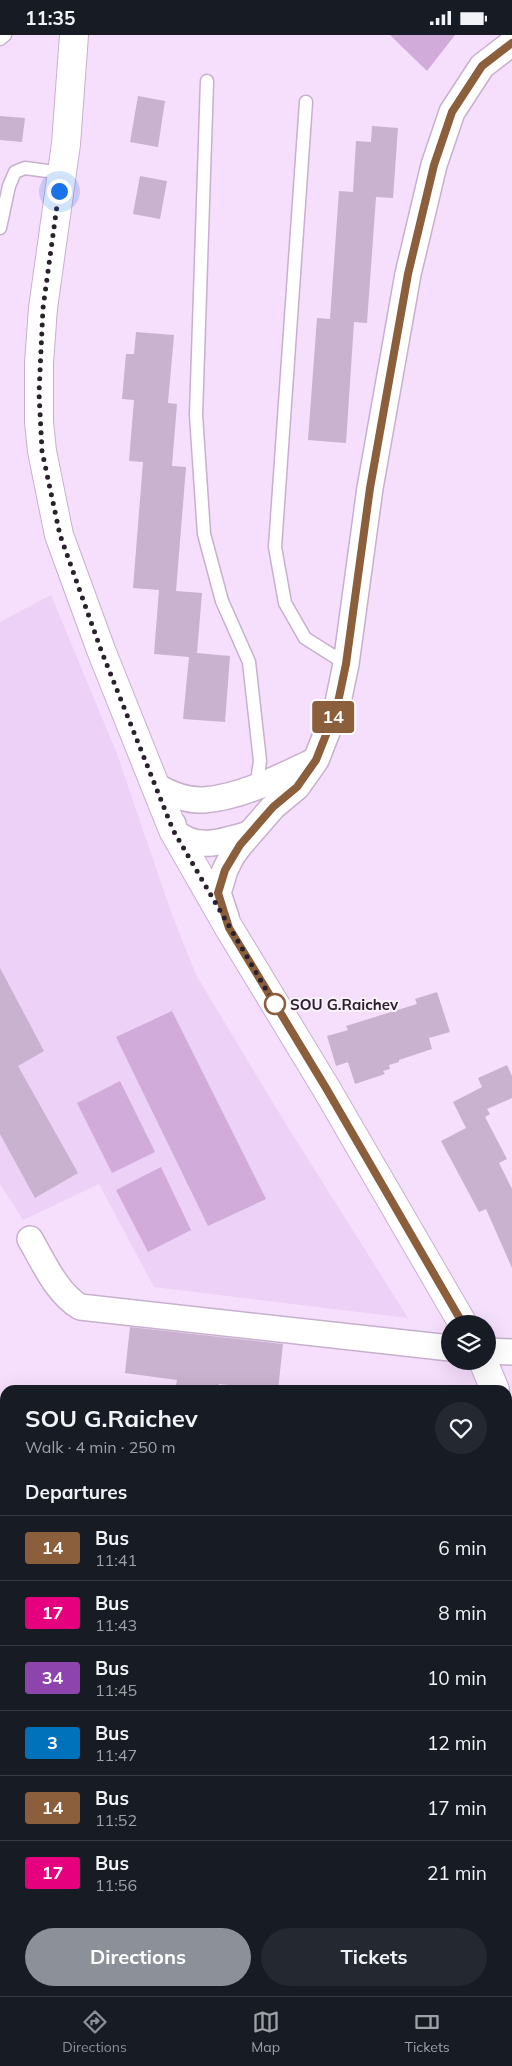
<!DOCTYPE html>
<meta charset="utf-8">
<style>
:root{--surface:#171b24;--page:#242831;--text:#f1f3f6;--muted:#9ea1a6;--line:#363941;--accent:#8c9099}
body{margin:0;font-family:Mulish,sans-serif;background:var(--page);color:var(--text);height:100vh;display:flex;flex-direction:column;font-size:19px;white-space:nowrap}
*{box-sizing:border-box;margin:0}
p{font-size:16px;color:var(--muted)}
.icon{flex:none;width:28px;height:28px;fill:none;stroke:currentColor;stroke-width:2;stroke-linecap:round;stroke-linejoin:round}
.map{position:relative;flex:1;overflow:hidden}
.details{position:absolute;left:0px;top:1350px;width:512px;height:611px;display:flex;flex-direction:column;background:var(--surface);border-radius:15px 15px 0 0;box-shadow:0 5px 20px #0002}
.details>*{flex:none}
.badge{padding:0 10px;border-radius:4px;font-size:18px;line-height:32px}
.fabs{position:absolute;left:441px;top:1280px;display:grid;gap:10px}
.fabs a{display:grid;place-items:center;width:55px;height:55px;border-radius:50%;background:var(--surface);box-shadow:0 5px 20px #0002;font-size:25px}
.you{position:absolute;width:25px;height:25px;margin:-12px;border:4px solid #fff;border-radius:50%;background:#1a73e8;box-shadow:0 0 0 8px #1a73e833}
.map>.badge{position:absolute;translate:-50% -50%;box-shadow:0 0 0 2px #fff}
h2{padding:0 25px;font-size:19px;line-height:45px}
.round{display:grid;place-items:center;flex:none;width:52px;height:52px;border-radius:26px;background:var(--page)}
.head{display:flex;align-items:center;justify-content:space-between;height:85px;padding:0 25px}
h1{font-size:24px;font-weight:700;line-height:38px}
.action{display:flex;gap:10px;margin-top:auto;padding:10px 25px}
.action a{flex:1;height:58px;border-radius:30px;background:var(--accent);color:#fff;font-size:20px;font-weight:700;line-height:58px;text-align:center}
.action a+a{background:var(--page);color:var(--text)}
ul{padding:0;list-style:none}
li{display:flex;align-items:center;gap:15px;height:65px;padding:0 25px;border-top:1px solid var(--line)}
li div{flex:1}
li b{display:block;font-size:19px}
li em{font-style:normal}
li .badge{min-width:55px;font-weight:700;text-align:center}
.status{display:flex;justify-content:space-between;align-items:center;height:35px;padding:0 25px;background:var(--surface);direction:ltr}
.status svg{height:14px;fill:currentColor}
.menu{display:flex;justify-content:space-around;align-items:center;height:70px;border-top:1px solid var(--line);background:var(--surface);font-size:14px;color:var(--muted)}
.menu a{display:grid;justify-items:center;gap:2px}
.menu .active{color:var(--accent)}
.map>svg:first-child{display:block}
.built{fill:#edd1f6}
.green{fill:#d1acdb}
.building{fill:#c8b2cf}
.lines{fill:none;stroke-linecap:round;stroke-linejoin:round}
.service-casing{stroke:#c7b0cd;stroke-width:15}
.minor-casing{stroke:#c7b0cd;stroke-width:28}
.tertiary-casing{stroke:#c7b0cd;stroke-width:30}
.service{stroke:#fff;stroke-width:12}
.minor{stroke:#fff;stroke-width:25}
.tertiary{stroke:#fff;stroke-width:28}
.line-casing{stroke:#fff;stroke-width:11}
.line{stroke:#8b5e3c;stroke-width:8}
.walk{stroke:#2a212c;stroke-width:5;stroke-dasharray:0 9}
.stop-dot{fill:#fff;stroke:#8b5e3c;stroke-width:2.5}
.labels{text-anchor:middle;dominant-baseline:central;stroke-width:4;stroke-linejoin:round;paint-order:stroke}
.stop-label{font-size:15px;font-weight:bold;fill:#2a212c;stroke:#fbf1fd;text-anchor:start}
</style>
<div class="status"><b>11:35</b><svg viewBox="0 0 49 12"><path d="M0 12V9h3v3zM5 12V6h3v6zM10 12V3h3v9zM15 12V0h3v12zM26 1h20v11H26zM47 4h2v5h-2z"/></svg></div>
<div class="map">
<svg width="512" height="1961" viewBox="0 0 512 1961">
<rect width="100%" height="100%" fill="#f6defd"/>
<g class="built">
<polygon points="51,560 117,719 171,877 196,940 284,1086 408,1283 154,1252 99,1149 23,1185 0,1149 0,587"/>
<polygon points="512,1723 512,1961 411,1961 407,1956 508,1956 508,1732"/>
</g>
<g class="green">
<polygon points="390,0 455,0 427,36"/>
<polygon points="172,976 266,1164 208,1191 116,1002"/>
<polygon points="120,1046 155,1117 112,1138 77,1068"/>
<polygon points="161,1132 191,1195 148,1217 116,1155"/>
</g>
<g class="building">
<polygon points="138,61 165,66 158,112 130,107"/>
<polygon points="0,81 25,83 22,107 0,105"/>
<polygon points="372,91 398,93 393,163 376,162 367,288 354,287 346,408 308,405 317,283 330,284 339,156 353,157 356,106 371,107"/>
<polygon points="140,141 167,146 160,184 133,179"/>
<polygon points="136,297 174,300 168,368 177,369 172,431 186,432 176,556 202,558 197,618 230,621 225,687 183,684 189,622 154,619 159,555 133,553 143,427 129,426 134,365 122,364 126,319 134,319"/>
<polygon points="0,933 44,1016 18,1031 78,1138 35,1163 0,1099"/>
<polygon points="437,957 450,997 429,1003 432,1014 399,1025 399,1027 389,1030 390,1034 383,1036 385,1039 355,1049 348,1027 336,1031 327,1001 348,995 346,991 417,969 415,964"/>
<polygon points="507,1030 512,1041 512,1063 487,1074 490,1079 485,1082 507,1124 499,1128 512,1154 512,1233 486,1174 479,1177 441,1106 466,1093 453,1067 482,1052 478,1043"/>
<polygon points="130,1292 283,1309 278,1355 219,1349 219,1355 175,1355 177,1345 125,1338"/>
</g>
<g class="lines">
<defs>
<g id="service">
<polyline points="0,4 5,0"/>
<polyline points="207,46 196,380 204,499 222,566 249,627 260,726 256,753"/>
<polyline points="306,67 275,512 285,568 305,603 346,629"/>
<polyline points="0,193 9,151 15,137 25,133 62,138"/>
</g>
<g id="minor">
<path d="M156,751C170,759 187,766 204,765C241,762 281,742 314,726"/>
<path d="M173,789V795C195,817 222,807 249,799"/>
<polyline points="226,882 218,858 225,835 232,821 240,810 273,772 297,752 316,725 337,672 346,629 370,453 408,239 434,130 452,77 482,31 512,8"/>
<path d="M30,1204C44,1228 56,1257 80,1272L450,1313"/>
<polyline points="488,1316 512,1317"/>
<polyline points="376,1956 379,1961"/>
<polyline points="5,1961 22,1956"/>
</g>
<g id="tertiary">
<polyline points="74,0 66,109 43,273 39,328 39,387 42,416 59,500 101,615 173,795 229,893 326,1053 463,1289"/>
<polyline points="483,1326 495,1355"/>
<polyline points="508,1409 512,1442"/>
<polyline points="0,1529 5,1536"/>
<polyline points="508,1618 512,1594"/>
</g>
</defs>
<use href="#service" class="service-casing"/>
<use href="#minor" class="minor-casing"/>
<use href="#tertiary" class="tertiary-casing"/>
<use href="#service" class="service"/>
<use href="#minor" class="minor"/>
<use href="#tertiary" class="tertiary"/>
</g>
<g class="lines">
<defs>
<polyline id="line" points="463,1289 326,1053 229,893 218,858 225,835 240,810 273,772 297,752 316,725 337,672 346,629 370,453 408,239 434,130 452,77 482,31 512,8"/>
</defs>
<use href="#line" class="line-casing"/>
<use href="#line" class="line"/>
<polyline class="walk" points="59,156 43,273 39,358 42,416 60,500 101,615 173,795 278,975 275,969"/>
</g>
<circle class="stop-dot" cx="275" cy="969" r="10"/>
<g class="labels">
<g class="stop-label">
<text x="290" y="969">SOU G.Raichev</text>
</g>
</g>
</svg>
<div class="fabs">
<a><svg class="icon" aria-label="layers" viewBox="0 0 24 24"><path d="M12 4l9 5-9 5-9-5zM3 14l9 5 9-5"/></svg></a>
</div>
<div class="you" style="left:59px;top:156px"></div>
<b class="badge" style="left:333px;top:682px;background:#8b5e3c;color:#fff">14</b>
<section class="details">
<div class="head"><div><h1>SOU G.Raichev</h1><p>Walk · 4 min · 250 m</p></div><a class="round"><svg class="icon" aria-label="heart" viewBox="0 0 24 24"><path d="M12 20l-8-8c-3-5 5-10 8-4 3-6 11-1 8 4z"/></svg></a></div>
<h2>Departures</h2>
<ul>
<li><span class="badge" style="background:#8b5e3c;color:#fff">14</span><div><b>Bus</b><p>11:41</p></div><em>6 min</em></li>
<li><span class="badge" style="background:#e6007e;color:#fff">17</span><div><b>Bus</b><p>11:43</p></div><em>8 min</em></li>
<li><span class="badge" style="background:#8e44ad;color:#fff">34</span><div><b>Bus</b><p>11:45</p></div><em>10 min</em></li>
<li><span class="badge" style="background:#0072bc;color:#fff">3</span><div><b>Bus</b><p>11:47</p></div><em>12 min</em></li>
<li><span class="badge" style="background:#8b5e3c;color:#fff">14</span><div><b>Bus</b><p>11:52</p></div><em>17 min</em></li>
<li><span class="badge" style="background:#e6007e;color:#fff">17</span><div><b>Bus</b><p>11:56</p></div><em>21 min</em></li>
</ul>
<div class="action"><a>Directions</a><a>Tickets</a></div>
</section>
</div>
<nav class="menu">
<a class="active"><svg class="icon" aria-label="directions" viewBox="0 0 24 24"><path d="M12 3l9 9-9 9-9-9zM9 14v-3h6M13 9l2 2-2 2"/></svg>Directions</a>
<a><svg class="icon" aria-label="map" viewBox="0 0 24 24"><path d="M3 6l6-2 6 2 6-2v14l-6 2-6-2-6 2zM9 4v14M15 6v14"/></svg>Map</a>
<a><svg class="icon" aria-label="tickets" viewBox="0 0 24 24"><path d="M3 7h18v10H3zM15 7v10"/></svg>Tickets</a>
</nav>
